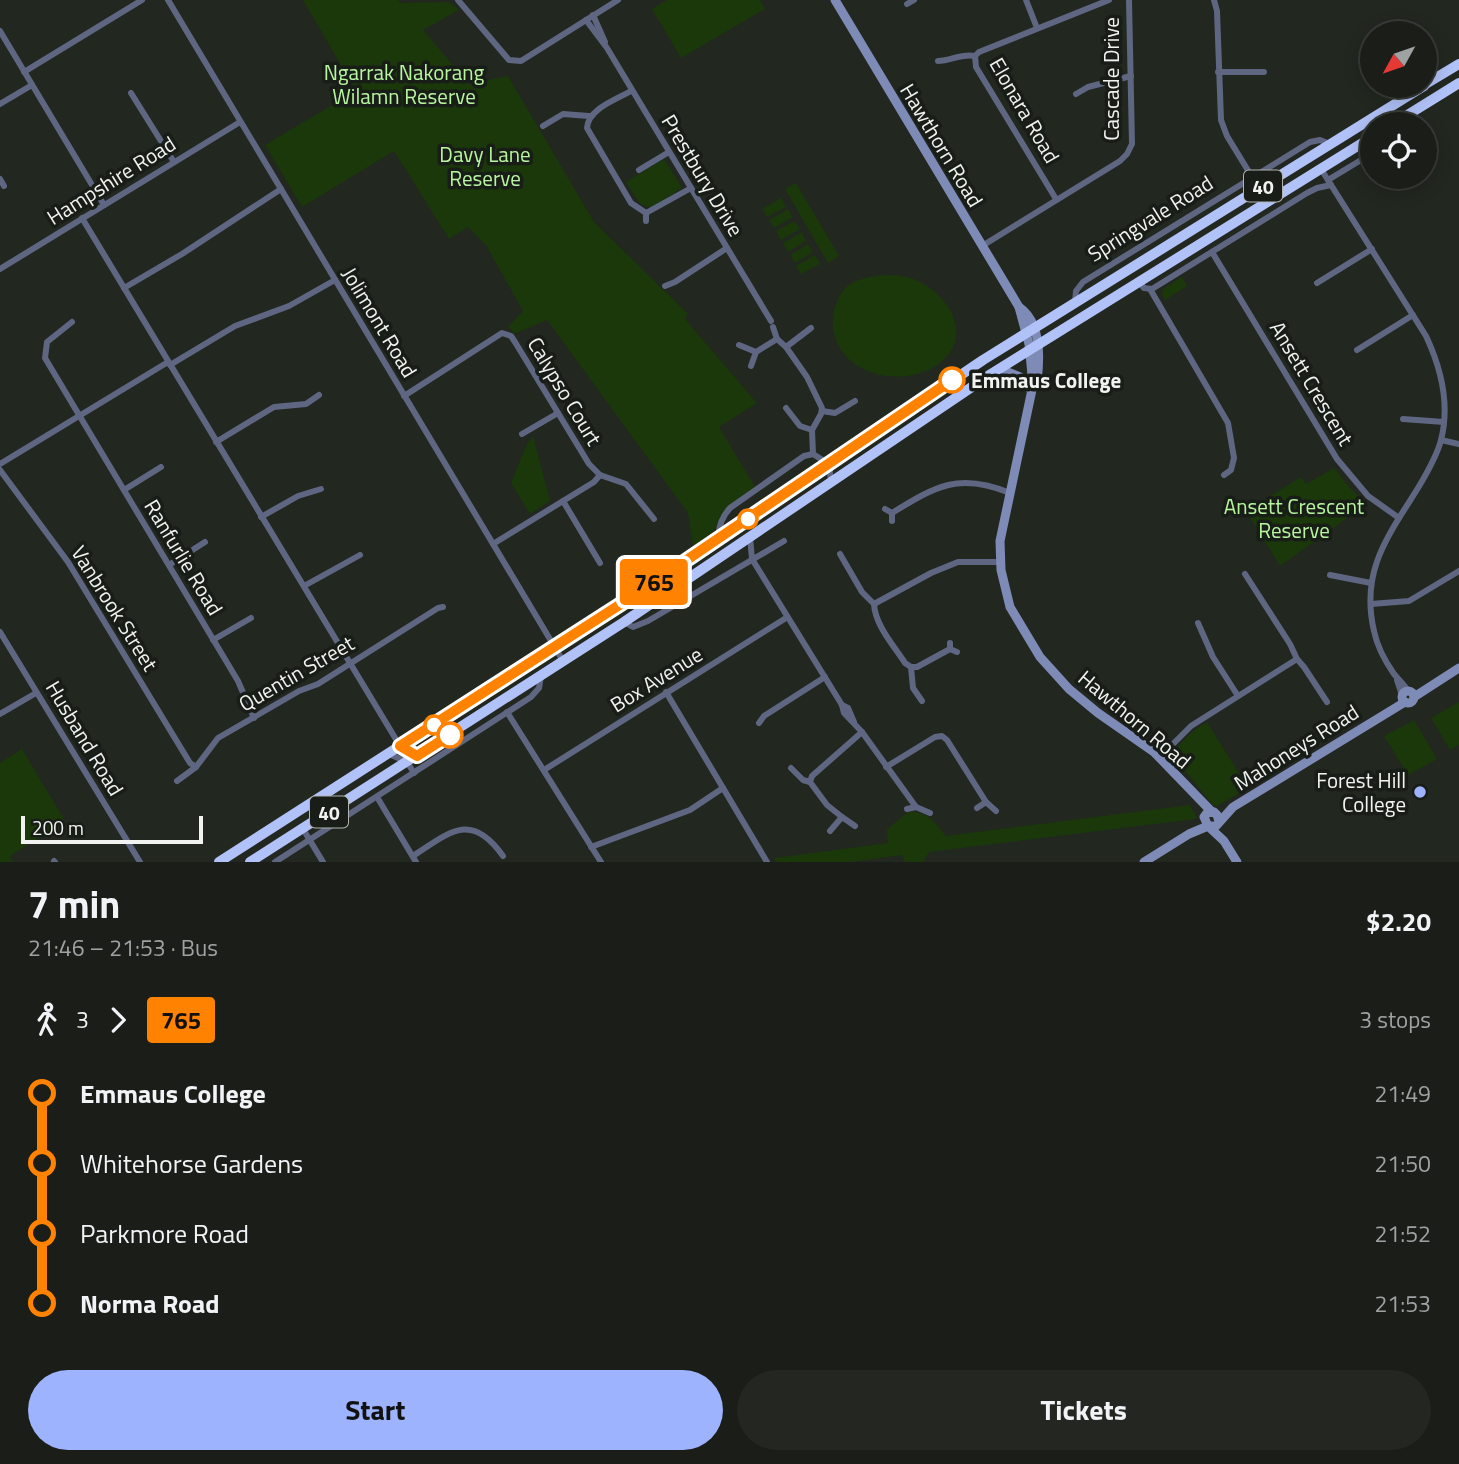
<!DOCTYPE html>
<meta charset="utf-8">
<style>
:root{--surface:#1a1d18;--page:#232621;--text:#f1f3f6;--muted:#9fa2a2;--line:#383b37;--accent:#9eb3fd}
body{margin:0;font-family:"Titillium Web",sans-serif;background:var(--page);color:var(--text);height:100vh;display:flex;flex-direction:column;font-size:26px;white-space:nowrap}
*{box-sizing:border-box;margin:0}
p{font-size:23px;color:var(--muted)}
.icon{flex:none;width:38px;height:38px;fill:none;stroke:currentColor;stroke-width:2;stroke-linecap:round;stroke-linejoin:round}
.map{position:relative;height:862px;overflow:hidden}
.panel{display:flex;flex-direction:column;background:var(--surface);flex:1}
.panel>*{flex:none}
.badge{padding:0 14px;border-radius:5px;font-size:24px;line-height:46px}
.needle{width:46px;rotate:230deg}
.fabs{position:absolute;left:1360px;top:21px;display:grid;gap:14px}
.fabs a{display:grid;place-items:center;width:77px;height:77px;border-radius:50%;background:var(--surface);box-shadow:0 4px 18px #0003,0 0 0 2px var(--line);font-size:35px}
.scale{position:absolute;left:21px;bottom:18px;width:182px;box-sizing:border-box;padding-left:7px;border:4px solid #f0f3ef;border-top:0;font-size:19px;line-height:24px;white-space:nowrap;color:#f0f3ef;-webkit-text-stroke:5px #191d17;paint-order:stroke}
.map>.badge{position:absolute;translate:-50% -50%;box-shadow:0 0 0 4px #fff}
.legs{display:flex;align-items:center;gap:10px;height:77px;padding:0 28px;font-size:23px}
.legs p{margin-inline-start:auto}
.headline{display:flex;align-items:center;justify-content:space-between;height:119px;padding:0 28px}
h1{font-size:38px;font-weight:700;line-height:52px}
.button{display:flex;gap:14px;margin-top:auto;padding:14px 28px}
.button a{flex:1;height:80px;border-radius:42px;background:var(--accent);color:#111;font-size:28px;font-weight:700;line-height:80px;text-align:center}
.button a+a{background:var(--page);color:var(--text)}
ul{padding:0 28px;list-style:none}
li{display:flex;align-items:center;gap:24px;height:70px;font-size:26px}
li i{display:grid;place-items:center;width:10px;height:100%;margin:0 9px;background:currentColor}
li i::after{content:'';width:18px;height:18px;margin:-9px;border:5px solid;border-radius:50%;background:var(--surface)}
li p{margin-inline-start:auto}
li:first-child i{background:linear-gradient(#0000 50%,currentColor 0)}
li:last-child i{background:linear-gradient(currentColor 50%,#0000 0)}
.map>svg:first-child{display:block}
.green{fill:#1a380a}
.lines{fill:none;stroke-linecap:round;stroke-linejoin:round}
.street{stroke:#5e6682;stroke-width:6}
.secondary{stroke:#7e8bb6;stroke-width:9}
.highway{stroke:#b1c2f8;stroke-width:10}
.line-1-casing{stroke:#fff;stroke-width:16}
.line-1{stroke:#ff8200;stroke-width:10}
.stop-1-dot{fill:#fff;stroke:#ff8200;stroke-width:3.5}
.poi-dot{fill:#9eb3fd;stroke:#191d17;stroke-width:2.5}
.labels{text-anchor:middle;dominant-baseline:central;stroke-width:7;stroke-linejoin:round;paint-order:stroke}
.shield{fill:#191d17;stroke:#b0b3ae;stroke-width:2}
.shield-label{font-size:19px;font-weight:bold;fill:#f0f3ef}
.park-label{font-size:21px;fill:#b7f59f;stroke:#191d17}
.street-label{font-size:21px;fill:#f0f3ef;stroke:#191d17}
.stop-label{font-size:21px;font-weight:bold;fill:#f0f3ef;stroke:#191d17;text-anchor:start}
.poi-label{font-size:21px;fill:#f0f3ef;stroke:#191d17;text-anchor:end}
</style>
<div class="map">
<svg width="1459" height="862" viewBox="0 0 1459 862">
<rect width="100%" height="100%" fill="#222720"/>
<g class="green">
<polygon points="303,0 398,0 401,3 449,2 459,10 423,30 469,84 508,76 594,222 688,314 685,319 757,403 719,427 755,487 723,513 714,531 693,546 688,513 547,320 514,334 508,327 523,311 487,247 468,227 449,239 394,151 302,207 265,145 356,91"/>
<polygon points="667,0 760,0 765,9 681,58 652,9"/>
<polygon points="664,159 682,188 651,208 640,204 626,182"/>
<polygon points="796,183 839,256 828,263 785,189"/>
<polygon points="781,198 786,207 767,217 762,209"/>
<polygon points="788,209 793,217 774,228 769,220"/>
<polygon points="795,221 800,229 781,240 776,231"/>
<polygon points="802,232 806,241 788,252 783,243"/>
<polygon points="808,244 813,252 795,263 790,255"/>
<polygon points="815,255 820,264 801,274 796,266"/>
<path d="M886,275C897,275 908,276 918,281C954,298 975,343 934,367C891,392 824,367 834,311C836,303 840,293 846,287C857,278 873,276 886,275Z"/>
<polygon points="1182,277 1187,286 1165,300 1162,295 1163,289"/>
<polygon points="533,436 550,501 530,514 511,483 527,444"/>
<polygon points="1334,468 1349,487 1367,504 1280,566 1246,511 1301,477 1306,484"/>
<polygon points="1459,702 1459,745 1450,750 1431,718"/>
<polygon points="1414,720 1437,759 1408,775 1384,736"/>
<polygon points="1207,722 1248,788 1217,806 1213,805 1173,756 1172,752 1193,731"/>
<polygon points="22,749 65,821 10,856 13,862 0,862 0,763"/>
<path d="M1190,805L1197,817L1195,819L929,852L923,862H905L902,855L852,862H776L774,858L888,843L887,829L908,812C927,811 935,822 946,836Z"/>
</g>
<g class="lines">
<g class="street">
<polyline points="168,0 563,661"/>
<polyline points="458,0 509,60 521,61 618,0"/>
<polyline points="1026,0 1037,28"/>
<polyline points="1214,0 1217,11 1221,120 1227,136 1252,177"/>
<polyline points="907,4 914,0"/>
<polyline points="593,15 605,42"/>
<polyline points="586,20 607,48 771,321"/>
<polyline points="0,31 104,205"/>
<path d="M938,61C951,61 961,53 975,56"/>
<polyline points="24,72 142,0"/>
<polyline points="1218,72 1264,72"/>
<path d="M631,91C617,99 588,109 587,128L631,203L646,213V221"/>
<polyline points="131,93 174,162"/>
<polyline points="1076,94 1088,87 1131,76"/>
<polyline points="0,104 32,85"/>
<polyline points="543,126 563,114 589,116"/>
<path d="M1321,169L1426,336C1441,368 1450,405 1441,440C1437,456 1427,473 1418,488C1388,536 1360,571 1374,631C1377,646 1385,661 1394,674C1399,680 1404,684 1408,691"/>
<polyline points="639,170 669,152"/>
<polyline points="0,179 4,186"/>
<polyline points="1328,180 1361,160"/>
<polyline points="1056,199 976,67 975,56 979,52 1109,0"/>
<polyline points="646,213 691,188"/>
<polyline points="82,218 400,746 416,756"/>
<polyline points="982,246 1120,161 1127,154 1132,144 1129,0"/>
<polyline points="1212,252 1337,459 1368,496 1399,518"/>
<polyline points="0,269 240,122"/>
<polyline points="1139,282 1144,288 1152,289 1307,193 1317,188 1331,185"/>
<polyline points="1317,283 1372,249"/>
<polyline points="665,286 675,282 727,248"/>
<polyline points="124,288 182,254 281,189"/>
<polyline points="1150,289 1228,423 1234,458 1231,470 1224,475"/>
<polyline points="1075,302 1076,291 1083,282 1310,142 1320,140 1330,144"/>
<polyline points="72,322 47,342 45,358 238,681 254,718"/>
<polyline points="773,327 777,339 786,347 807,377 822,408 821,414 812,430 813,454"/>
<polyline points="739,345 756,352 777,339"/>
<polyline points="786,347 811,328"/>
<polyline points="1357,350 1413,315"/>
<polyline points="170,365 235,326 289,306 335,280"/>
<polyline points="751,366 756,352"/>
<polyline points="404,396 502,333 511,336 515,342 589,464 600,475 626,484 654,519"/>
<polyline points="786,408 800,426 812,430"/>
<polyline points="822,411 835,413 855,401"/>
<polyline points="1403,419 1444,422"/>
<polyline points="522,434 558,413"/>
<polyline points="1441,440 1459,444"/>
<polyline points="216,442 274,407 306,404 319,395"/>
<polyline points="813,454 829,464 831,482"/>
<polyline points="0,464 168,362"/>
<polyline points="0,470 68,562 190,763 196,767"/>
<polyline points="124,490 161,467"/>
<polyline points="563,501 600,563"/>
<polyline points="885,509 892,513 892,521"/>
<path d="M892,513C936,486 959,472 1010,493"/>
<polyline points="261,517 298,496 321,489"/>
<polyline points="750,537 752,559 842,705 844,713 862,732 916,807"/>
<path d="M719,538C718,527 722,517 730,508L804,456L813,454"/>
<polyline points="493,544 594,482 600,475"/>
<path d="M840,554L862,592L874,604C875,625 894,646 905,663L911,667L913,688L922,701"/>
<polyline points="169,565 205,542"/>
<polyline points="1245,574 1290,644 1297,659 1304,667 1327,702"/>
<polyline points="1330,575 1371,583"/>
<polyline points="304,586 360,555"/>
<polyline points="874,604 931,573 958,562 1000,562"/>
<polyline points="1371,604 1409,601 1459,571"/>
<polyline points="624,622 633,627 648,621 784,541"/>
<polyline points="1198,623 1213,657 1238,696"/>
<polyline points="0,632 140,862"/>
<polyline points="213,640 251,618"/>
<polyline points="950,643 950,649 957,652"/>
<polyline points="911,667 917,667 950,649"/>
<polyline points="1397,680 1402,695"/>
<polyline points="666,692 767,862"/>
<polyline points="842,705 848,708 854,722"/>
<polyline points="507,712 601,862"/>
<polyline points="0,714 36,693"/>
<polyline points="759,723 764,716 825,677"/>
<polyline points="389,754 407,762 414,773"/>
<polyline points="1160,757 1191,726 1297,659"/>
<polyline points="886,767 935,737 942,736 947,740 986,802"/>
<polyline points="791,768 803,780 810,782"/>
<polyline points="544,770 786,618"/>
<polyline points="177,781 196,767 218,738 299,691 318,684 438,608 443,607"/>
<polyline points="377,797 416,862"/>
<polyline points="977,808 986,802 996,811"/>
<polyline points="907,809 916,807 930,813"/>
<polyline points="842,817 827,805 810,782 812,776 862,732"/>
<polyline points="303,829 323,862"/>
<polyline points="830,831 842,817 855,826"/>
<polyline points="591,847 690,810 723,788"/>
<path d="M413,856C450,832 471,811 503,856"/>
<polyline points="54,861 55,862"/>
<polyline points="275,862 531,697 539,688 541,676"/>
</g>
<g class="secondary">
<path d="M835,0L1019,307C1041,322 1040,358 1037,381L1033,385L1000,541L1001,570L1010,607L1040,657L1069,689L1098,713L1154,752L1212,812"/>
<polyline points="1019,307 1029,344 1033,385"/>
<polyline points="1000,369 1020,377 1031,390"/>
<circle cx="1408" cy="697" r="6"/>
<polyline points="1414,697 1459,668"/>
<polyline points="1219,821 1217,815 1214,812 1207,813 1204,817 1208,826 1216,826 1233,807 1405,702"/>
<polyline points="1209,827 1224,841 1237,862"/>
<polyline points="1144,862 1189,834 1208,826"/>
</g>
<g class="highway">
<polyline points="1424,85 1459,64"/>
<polyline points="1393,124 1459,83"/>
<polyline points="219,862 638,593 983,360 1424,86"/>
<polyline points="250,862 624,622 991,374 1372,137"/>
</g>
</g>
<g class="lines">
<defs>
<polyline id="line-1" points="450,735 417,756 400,746 638,593 952,380"/>
</defs>
<use href="#line-1" class="line-1-casing"/>
<use href="#line-1" class="line-1"/>
</g>
<g class="stop-1-dot">
<circle cx="952" cy="380" r="12"/>
<circle cx="748" cy="519" r="9"/>
<circle cx="434" cy="725" r="9"/>
<circle cx="450" cy="735" r="12"/>
</g>
<circle class="poi-dot" cx="1420" cy="792" r="7"/>
<g class="labels">
<g class="shield">
<rect x="1244" y="170.5" width="38" height="31" rx="5"/>
<rect x="310" y="796.5" width="38" height="31" rx="5"/>
</g>
<g class="shield-label">
<text x="1263" y="186">40</text>
<text x="329" y="812">40</text>
</g>
<g class="park-label">
<text x="404" y="72">Ngarrak Nakorang<tspan x="404" dy="24">Wilamn Reserve</tspan></text>
<text x="485" y="154">Davy Lane<tspan x="485" dy="24">Reserve</tspan></text>
<text x="1294" y="506">Ansett Crescent<tspan x="1294" dy="24">Reserve</tspan></text>
</g>
<g class="street-label">
<text transform="translate(1111 79) rotate(-90)">Cascade Drive</text>
<text transform="translate(1025 110) rotate(60)">Elonara Road</text>
<text transform="translate(942 145) rotate(59)">Hawthorn Road</text>
<text transform="translate(703 175) rotate(59)">Prestbury Drive</text>
<text transform="translate(111 180) rotate(-32)">Hampshire Road</text>
<text transform="translate(1150 218) rotate(-32)">Springvale Road</text>
<text transform="translate(380 322) rotate(59)">Jolimont Road</text>
<text transform="translate(1312 383) rotate(59)">Ansett Crescent</text>
<text transform="translate(565 391) rotate(59)">Calypso Court</text>
<text transform="translate(184 557) rotate(59)">Ranfurlie Road</text>
<text transform="translate(115 608) rotate(58)">Vanbrook Street</text>
<text transform="translate(296 673) rotate(-30)">Quentin Street</text>
<text transform="translate(656 679) rotate(-32)">Box Avenue</text>
<text transform="translate(1135 719) rotate(40)">Hawthorn Road</text>
<text transform="translate(85 738) rotate(59)">Husband Road</text>
<text transform="translate(1296 747) rotate(-32)">Mahoneys Road</text>
</g>
<g class="stop-label">
<text x="971" y="380">Emmaus College</text>
</g>
<g class="poi-label">
<text x="1406" y="780">Forest Hill<tspan x="1406" dy="24">College</tspan></text>
</g>
</g>
</svg>
<div class="fabs">
<a><svg class="needle" viewBox="-14 -14 28 28"><path d="M0-13l5 13h-10z" fill="#e53935"/><path d="M0 13l5-13h-10z" fill="#9fa2a2"/></svg></a>
<a><svg class="icon" aria-label="locate" viewBox="0 0 24 24"><circle cx="12" cy="12" r="6"/><path d="M12 2v4M12 18v4M2 12h4M18 12h4"/></svg></a>
</div>
<div class="scale">200 m</div>
<b class="badge" style="left:654px;top:582px;background:#ff8200;color:#111">765</b>
</div>
<section class="panel">
<div class="headline"><div><h1>7 min</h1><p>21:46 – 21:53 · Bus</p></div><b>$2.20</b></div>
<div class="legs"><svg class="icon" aria-label="walk" viewBox="0 0 24 24"><circle cx="13" cy="4" r="2"/><path d="M13 8l-2 6 4 7M11 14l-3 7M7 12l3-4h3l4 4"/></svg>3<svg class="icon" aria-label="forward" viewBox="0 0 24 24"><path d="M9 5l7 7-7 7"/></svg><b class="badge" style="background:#ff8200;color:#111">765</b><p>3 stops</p></div>
<ul>
<li><i style="color:#ff8200"></i><b>Emmaus College</b><p>21:49</p></li>
<li><i style="color:#ff8200"></i><span>Whitehorse Gardens</span><p>21:50</p></li>
<li><i style="color:#ff8200"></i><span>Parkmore Road</span><p>21:52</p></li>
<li><i style="color:#ff8200"></i><b>Norma Road</b><p>21:53</p></li>
</ul>
<div class="button"><a>Start</a><a>Tickets</a></div>
</section>
